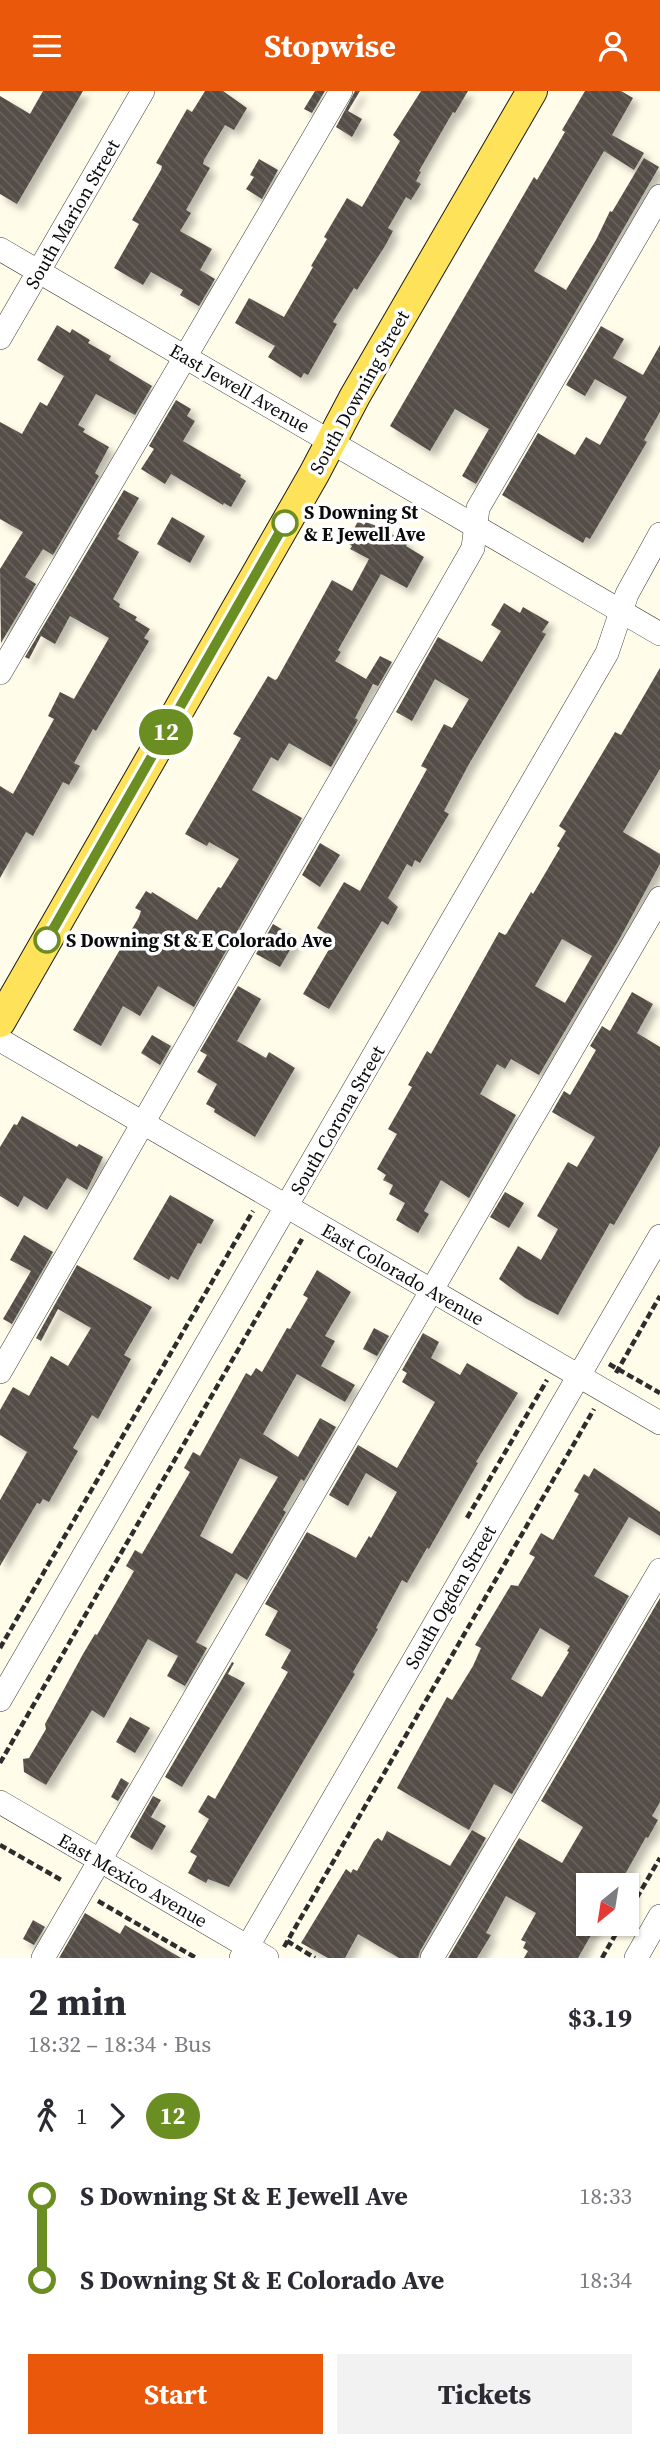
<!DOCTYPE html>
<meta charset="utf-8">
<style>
:root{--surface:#fff;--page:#f2f2f3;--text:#2b2b33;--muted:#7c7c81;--accent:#ea580c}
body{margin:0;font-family:"Source Serif 4",serif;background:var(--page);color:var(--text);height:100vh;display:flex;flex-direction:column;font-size:26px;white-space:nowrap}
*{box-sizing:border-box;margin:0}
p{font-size:23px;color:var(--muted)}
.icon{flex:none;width:38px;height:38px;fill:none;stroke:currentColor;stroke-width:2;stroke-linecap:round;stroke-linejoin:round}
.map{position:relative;height:1867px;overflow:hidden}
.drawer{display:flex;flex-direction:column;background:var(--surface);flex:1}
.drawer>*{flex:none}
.badge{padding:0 14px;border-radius:23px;font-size:24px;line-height:46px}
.needle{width:46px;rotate:210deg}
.controls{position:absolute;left:576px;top:1782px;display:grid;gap:14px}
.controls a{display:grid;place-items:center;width:63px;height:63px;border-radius:0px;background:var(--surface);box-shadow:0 2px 5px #0004;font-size:35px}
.map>.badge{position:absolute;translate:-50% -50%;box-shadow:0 0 0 4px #fff}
.legs{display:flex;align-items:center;gap:10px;height:77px;padding:0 28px;font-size:23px}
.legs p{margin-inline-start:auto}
.headline{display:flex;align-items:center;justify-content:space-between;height:119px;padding:0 28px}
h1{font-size:38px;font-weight:700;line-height:52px}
.action{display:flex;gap:14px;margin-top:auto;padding:14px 28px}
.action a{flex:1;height:80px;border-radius:0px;background:var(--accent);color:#fff;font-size:28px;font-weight:700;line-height:80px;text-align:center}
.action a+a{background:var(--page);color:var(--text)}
ul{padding:0 28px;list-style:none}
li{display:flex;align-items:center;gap:24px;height:84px;font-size:26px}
li i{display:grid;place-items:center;width:10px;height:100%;margin:0 9px;background:currentColor}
li i::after{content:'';width:18px;height:18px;margin:-9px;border:5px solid;border-radius:50%;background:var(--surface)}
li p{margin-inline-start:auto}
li:first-child i{background:linear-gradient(#0000 50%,currentColor 0)}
li:last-child i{background:linear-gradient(currentColor 50%,#0000 0)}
header{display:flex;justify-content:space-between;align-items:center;height:91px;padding:0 28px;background:var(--accent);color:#fff;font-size:32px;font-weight:700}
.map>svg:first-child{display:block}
.building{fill:url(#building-back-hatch);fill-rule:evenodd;filter:url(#shadow)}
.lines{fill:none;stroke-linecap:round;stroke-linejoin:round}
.minor-casing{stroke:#3e3e3e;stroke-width:24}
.major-casing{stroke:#1c1c1c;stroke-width:32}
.path{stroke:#2d2d2d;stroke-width:4.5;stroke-dasharray:7 3.5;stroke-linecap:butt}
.minor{stroke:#fff;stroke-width:23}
.major{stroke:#fee35a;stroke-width:30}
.line-1-casing{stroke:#fff;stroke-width:16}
.line-1{stroke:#6b8e23;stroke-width:10}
.stop-1-dot{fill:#fff;stroke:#6b8e23;stroke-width:3.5}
.labels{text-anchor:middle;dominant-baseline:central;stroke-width:7;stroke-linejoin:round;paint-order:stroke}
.street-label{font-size:19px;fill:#0b0b0b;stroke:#fff}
.stop-label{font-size:19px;font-weight:bold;fill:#0b0b0b;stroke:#fff;text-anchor:start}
</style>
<header><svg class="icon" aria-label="menu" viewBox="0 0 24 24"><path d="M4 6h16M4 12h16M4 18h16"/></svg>Stopwise<svg class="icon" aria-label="person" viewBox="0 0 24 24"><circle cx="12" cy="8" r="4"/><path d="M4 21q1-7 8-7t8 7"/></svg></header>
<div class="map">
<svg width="660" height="1867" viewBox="0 0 660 1867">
<defs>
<pattern id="building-back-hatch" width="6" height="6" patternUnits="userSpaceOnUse" patternTransform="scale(1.75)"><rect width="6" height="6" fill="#544d47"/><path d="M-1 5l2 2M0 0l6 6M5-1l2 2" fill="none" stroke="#68625d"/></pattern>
<filter id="shadow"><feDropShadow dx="6" dy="6" stdDeviation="3.5" flood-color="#0004"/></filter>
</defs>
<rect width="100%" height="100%" fill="#fffce9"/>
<g class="building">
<polygon points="43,0 83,0 17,113 0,103 0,5 30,23"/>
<polygon points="205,0 223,0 247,17 234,39 225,34 204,69 203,73 210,77 186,119 191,122 180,140 212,158 200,179 215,188 199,215 180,204 183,199 151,181 143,194 114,177 139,133 132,129 161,79 162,75 156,72 187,18 192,21"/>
<polygon points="315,0 325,0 312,22 304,18"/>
<polygon points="355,0 360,0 348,20 362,28 352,46 336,36"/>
<polygon points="421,0 468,0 455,22 453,21 419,80 421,81 416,90 421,93 411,109 406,106 388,137 393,140 385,155 357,199 354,197 333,231 337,233 308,284 304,282 301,287 268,266 275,255 235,232 249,207 284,226 313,176 311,175 327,148 324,146 347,107 362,116 400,50 393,44"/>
<polygon points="585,0 621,0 633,7 612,44 644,62 634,79 604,60 534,180 566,199 596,149 610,120 612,121 644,67 659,76 476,393 462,385 489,338 455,318 430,360 390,335 534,86 537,89 565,41 562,39"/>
<polygon points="259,68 278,79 262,108 246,98 254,86 250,84"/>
<polygon points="57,234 70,242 72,238 90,249 88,252 111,265 109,269 152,295 135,324 96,303 78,334 85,338 83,341 109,356 95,382 99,385 53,464 43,458 25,486 36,493 1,552 0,478 23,441 0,428 0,331 22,343 40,311 47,315 64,285 37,269"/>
<polygon points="601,235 624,248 613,267 643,284 660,254 660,321 644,349 647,351 590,448 586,446 583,452 502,404 538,342 575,364 586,346 600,354 627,306 595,288 585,305 566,294"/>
<polygon points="176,309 191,318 187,325 195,330 183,350 241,384 240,386 246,390 231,416 224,412 223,414 171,383 165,393 141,378 154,358 149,355"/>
<polygon points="124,399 139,407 118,443 120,444 117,448 139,461 113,508 120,513 119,516 137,526 135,529 150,538 144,547 149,550 96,640 93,638 74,672 80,675 69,694 63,691 33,745 26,741 0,787 0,695 13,703 54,628 48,625 60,601 74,608 109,547 70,525 55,553 41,545 29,568 25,566"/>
<polygon points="172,426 205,445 190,472 157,453"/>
<polygon points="358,430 364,434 366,431 379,436 408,452 406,455 424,466 407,497 381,483 338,559 341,561 335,570 366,588 380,565 392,571 378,595 373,593 355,627 358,629 331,676 289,652 278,670 271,666 252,699 302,727 194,916 158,895 140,925 123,915 101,955 73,939 139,826 141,820 135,817 146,800 151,803 152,801 197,829 218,796 221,797 239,768 209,751 207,755 185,743 241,647 233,643 268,585 275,589 277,588 332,489 352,500 369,468 350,458 352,455 347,452"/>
<polygon points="504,512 520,522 523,516 549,531 542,541 546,543 469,673 444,720 449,723 420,772 415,769 412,776 407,773 388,807 398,816 388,834 382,830 329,918 303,903 335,848 317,837 344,791 360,800 427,678 421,675 444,633 452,637 469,608 435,588 412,630 396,621 438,546 482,571 501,540 491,534"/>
<path d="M660,577V678L623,741L660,763V773L620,847L539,984L511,968L505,978L497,973L480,1003L516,1024L469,1107L441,1089L424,1120L429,1123L418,1142L396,1129L405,1112L389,1103L393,1094L383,1089L386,1084L377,1078L397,1043L388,1038L412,996L408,994L427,960L431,963L499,841L505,844L507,842L531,801L533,803L560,757L557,755L566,740L559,735L615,641L621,644ZM562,848L592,865L565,912L535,895Z"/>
<polygon points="320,752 340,764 320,796 302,784"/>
<polygon points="273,833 297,847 280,876 256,863"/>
<polygon points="238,895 261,908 237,950 266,967 269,961 295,977 255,1046 214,1021 215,1018 206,1013 217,993 197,981 207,964 200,960"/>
<polygon points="632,901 653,913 637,942 660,956 660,1055 614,1134 610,1132 558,1224 525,1207 499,1188 518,1155 541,1169 558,1138 537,1125 568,1071 577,1076 595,1046 552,1021 564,1000 570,1004 584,980 596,959 590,955 602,935 610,940"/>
<polygon points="152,944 171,955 160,974 141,962"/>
<polygon points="22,1025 77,1056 79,1053 103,1066 87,1099 67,1087 47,1119 24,1105 18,1116 0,1105 0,1056 14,1033 17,1034"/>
<polygon points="505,1101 524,1112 509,1137 490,1126"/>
<polygon points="170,1104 214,1129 201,1153 198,1152 178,1189 171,1185 169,1189 133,1168"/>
<polygon points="24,1144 53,1161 12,1233 3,1228 31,1180 10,1169"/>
<polygon points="77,1174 152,1216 124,1264 131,1268 98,1328 92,1324 73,1357 78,1360 49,1411 43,1408 40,1413 37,1412 0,1475 0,1409 27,1361 0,1344 0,1319 13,1296 29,1305 51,1265 68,1275 91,1237 58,1218 41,1250 36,1247"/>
<path d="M317,1179L351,1201L325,1245L335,1250L321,1275L355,1294L345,1311L297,1283L263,1343L298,1366L320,1327L336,1336L304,1390L301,1388L283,1419L286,1421L247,1489L236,1482L196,1551L207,1557L185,1595L167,1585L178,1565L148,1548L104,1627L92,1619L46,1694L24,1681L23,1668L29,1667L46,1638L45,1633L83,1563L95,1543L97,1544L134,1480L126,1475L135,1459L142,1463L190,1381L184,1377L193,1361L200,1365L246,1282L251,1285L256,1277L262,1281L287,1237L290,1238L308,1207L303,1204ZM240,1367L278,1386L232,1463L200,1445Z"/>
<polygon points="374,1237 389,1245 377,1265 363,1258"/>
<polygon points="423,1242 439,1251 431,1267 460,1284 467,1272 518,1302 476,1371 478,1372 429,1458 427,1457 407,1492 402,1489 376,1537 378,1538 353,1581 355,1583 229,1796 208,1788 206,1792 188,1782 197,1765 190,1761 209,1728 198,1721 208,1704 215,1708 288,1581 281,1577 291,1559 265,1544 278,1520 265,1513 307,1441 356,1467 369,1445 371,1447 397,1401 366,1382 348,1415 329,1404 358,1354 397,1377 435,1311 402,1291 407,1282 402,1279"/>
<path d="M594,1377L660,1421V1445L629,1426L594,1485L629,1505L512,1703L494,1693L469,1739L397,1697L447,1606L452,1609L473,1575L481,1557L475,1554L511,1494L518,1495L535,1466L529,1463L541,1442L553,1449L579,1403L574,1400L584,1383L589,1386ZM540,1537L570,1555L567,1560L569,1561L542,1606L511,1588Z"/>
<polygon points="660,1507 660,1711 652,1725 658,1729 648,1747 646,1746 619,1794 588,1794 588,1832 598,1832 578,1867 524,1867 528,1860 523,1857 526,1851 521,1849 536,1822 506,1805 486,1842 491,1844 477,1867 448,1867 519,1747 562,1772 583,1736 541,1710"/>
<polygon points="232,1571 234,1572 228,1583 245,1592 182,1696 165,1686"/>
<polygon points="130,1626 150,1637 135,1662 116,1651"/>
<polygon points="121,1687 129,1692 118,1710 111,1706"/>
<polygon points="153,1705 161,1709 151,1726 166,1735 152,1759 130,1746"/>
<polygon points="472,1739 486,1747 420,1860 418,1867 399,1867 358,1843 345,1867 328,1867 301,1852 346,1778 351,1782 353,1778 357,1780 374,1750 378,1747 382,1750 387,1740 450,1775"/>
<polygon points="85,1822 120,1843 125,1834 181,1867 59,1867"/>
<polygon points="33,1829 45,1836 34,1854 23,1848"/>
</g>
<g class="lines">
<defs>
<g id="minor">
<polyline points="0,158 660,543"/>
<polyline points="0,247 143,0"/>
<polyline points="0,582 341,0"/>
<polyline points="0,949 660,1332"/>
<polyline points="0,1281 468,466 473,457 478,417 660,105"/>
<polyline points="0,1609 607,562 627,503 660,443"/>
<polyline points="0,1711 267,1867"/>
<polyline points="43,1867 660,807"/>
<polyline points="241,1867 660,1145"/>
<polyline points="432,1867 660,1479"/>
<polyline points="636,1867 660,1825"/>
</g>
<polyline id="major" points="0,931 314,383 355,305 532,0"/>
</defs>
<use href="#minor" class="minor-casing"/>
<use href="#major" class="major-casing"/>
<g class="path">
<polyline points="609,1273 660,1302"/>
<polyline points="616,1282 660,1205"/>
<polyline points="467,1427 547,1289"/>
<polyline points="0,1557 253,1120"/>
<polyline points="0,1672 302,1148"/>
<polyline points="0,1754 63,1790"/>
<polyline points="98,1810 196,1867"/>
<polyline points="626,1825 660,1767"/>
<polyline points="287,1850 315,1867"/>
<polyline points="284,1856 594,1318"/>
<polyline points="602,1867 622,1832"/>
</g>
<use href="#minor" class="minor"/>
<use href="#major" class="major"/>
</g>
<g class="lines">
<defs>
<polyline id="line-1" points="47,849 285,432"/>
</defs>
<use href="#line-1" class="line-1-casing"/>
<use href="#line-1" class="line-1"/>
</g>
<g class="stop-1-dot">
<circle cx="285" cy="432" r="12"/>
<circle cx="47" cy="849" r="12"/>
</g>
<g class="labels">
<g class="street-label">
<text transform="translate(72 123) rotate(-60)">South Marion Street</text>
<text transform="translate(240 297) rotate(30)">East Jewell Avenue</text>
<text transform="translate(359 301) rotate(-61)">South Downing Street</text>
<text transform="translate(337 1029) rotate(-60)">South Corona Street</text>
<text transform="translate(403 1183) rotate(30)">East Colorado Avenue</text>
<text transform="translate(450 1506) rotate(-60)">South Ogden Street</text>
<text transform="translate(133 1789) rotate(30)">East Mexico Avenue</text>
</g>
<g class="stop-label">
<text x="304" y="421">S Downing St<tspan x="304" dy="22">&amp; E Jewell Ave</tspan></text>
<text x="66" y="849">S Downing St &amp; E Colorado Ave</text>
</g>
</g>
</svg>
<div class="controls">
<a><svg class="needle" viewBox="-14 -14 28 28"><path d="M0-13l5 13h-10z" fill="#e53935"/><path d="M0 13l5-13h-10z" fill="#7c7c81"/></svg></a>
</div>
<b class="badge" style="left:166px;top:641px;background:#6b8e23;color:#fff">12</b>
</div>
<section class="drawer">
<div class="headline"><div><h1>2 min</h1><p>18:32 – 18:34 · Bus</p></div><b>$3.19</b></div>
<div class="legs"><svg class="icon" aria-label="walk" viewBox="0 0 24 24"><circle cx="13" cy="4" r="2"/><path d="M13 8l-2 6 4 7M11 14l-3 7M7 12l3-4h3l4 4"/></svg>1<svg class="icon" aria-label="forward" viewBox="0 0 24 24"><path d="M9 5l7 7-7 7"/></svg><b class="badge" style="background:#6b8e23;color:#fff">12</b></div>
<ul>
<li><i style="color:#6b8e23"></i><b>S Downing St &amp; E Jewell Ave</b><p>18:33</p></li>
<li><i style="color:#6b8e23"></i><b>S Downing St &amp; E Colorado Ave</b><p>18:34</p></li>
</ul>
<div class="action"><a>Start</a><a>Tickets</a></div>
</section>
